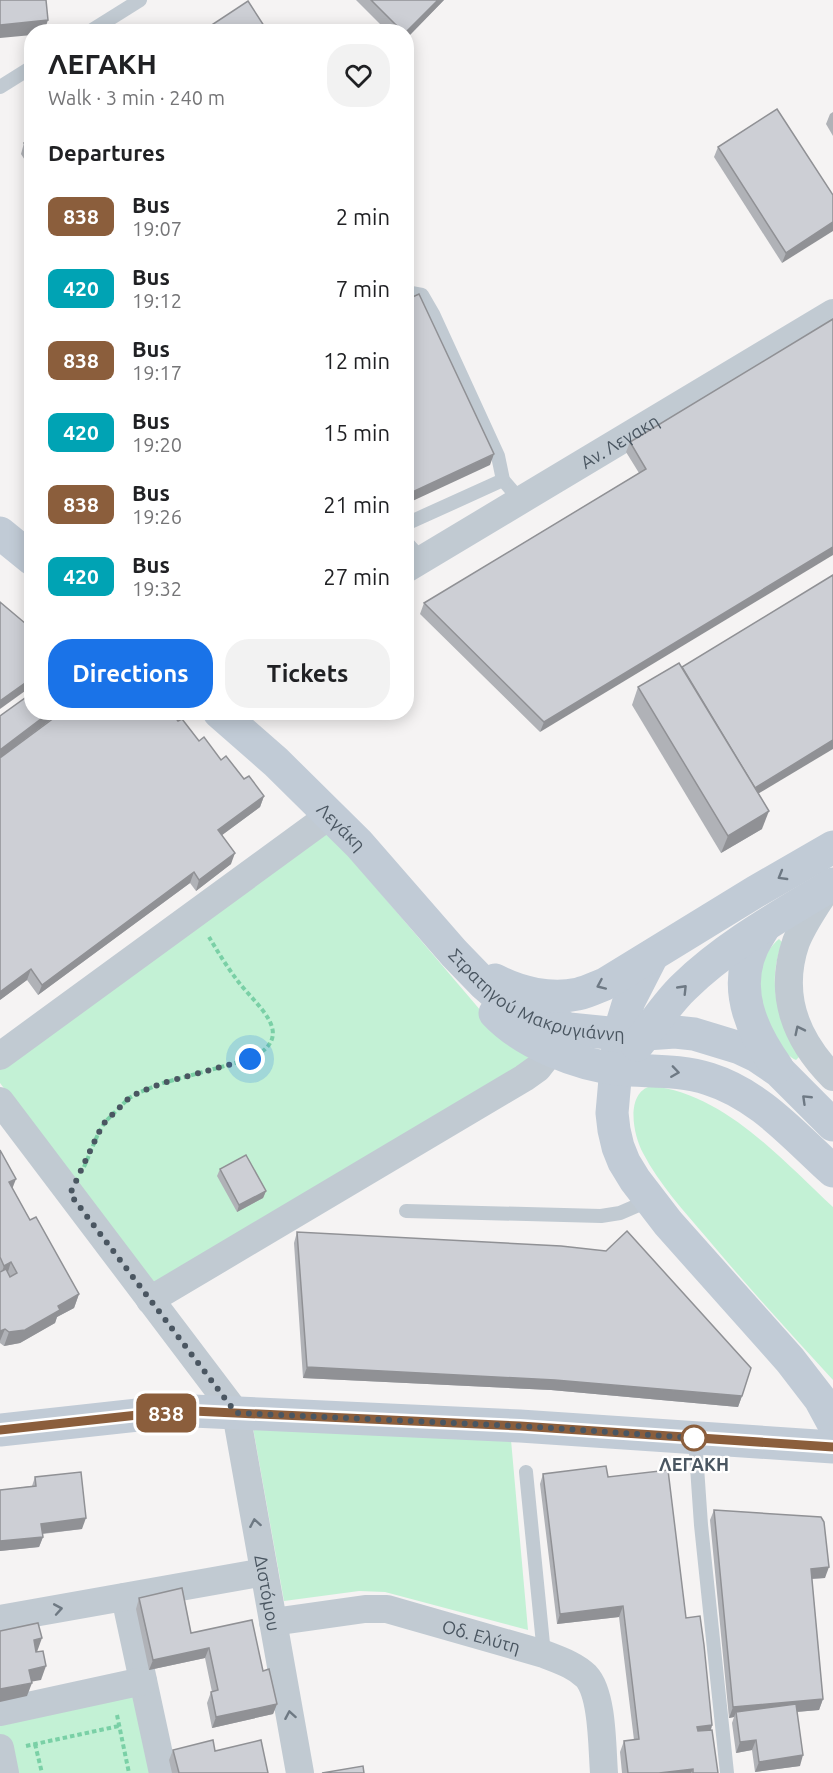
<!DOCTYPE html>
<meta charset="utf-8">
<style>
:root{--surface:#fff;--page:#f2f2f2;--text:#202124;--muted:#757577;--accent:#1a73e8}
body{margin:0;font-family:Ubuntu,sans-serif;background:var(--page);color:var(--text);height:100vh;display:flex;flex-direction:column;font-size:22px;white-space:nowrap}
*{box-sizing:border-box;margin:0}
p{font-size:20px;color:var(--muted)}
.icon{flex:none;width:33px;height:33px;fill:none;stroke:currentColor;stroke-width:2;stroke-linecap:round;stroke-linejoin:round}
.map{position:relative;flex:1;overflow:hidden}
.sheet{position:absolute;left:24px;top:24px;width:390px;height:696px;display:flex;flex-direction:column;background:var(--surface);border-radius:24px;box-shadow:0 3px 15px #0003}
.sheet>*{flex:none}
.badge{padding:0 12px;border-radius:9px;font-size:21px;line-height:39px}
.you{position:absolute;width:30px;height:30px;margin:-15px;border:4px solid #fff;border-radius:50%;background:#1a73e8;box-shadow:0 0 0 9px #1a73e833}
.map>.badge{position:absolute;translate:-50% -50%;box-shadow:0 0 0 3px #fff}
h2{padding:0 24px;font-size:22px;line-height:54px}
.round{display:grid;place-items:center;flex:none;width:63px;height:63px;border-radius:24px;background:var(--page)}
.summary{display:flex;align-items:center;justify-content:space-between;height:102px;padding:0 24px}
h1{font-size:28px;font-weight:700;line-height:45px}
.action{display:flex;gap:12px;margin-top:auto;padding:12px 24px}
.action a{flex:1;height:69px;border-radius:24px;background:var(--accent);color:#fff;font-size:24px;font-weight:700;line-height:69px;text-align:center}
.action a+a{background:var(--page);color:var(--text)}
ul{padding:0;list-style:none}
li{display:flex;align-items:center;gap:18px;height:72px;padding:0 24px}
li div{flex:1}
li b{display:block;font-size:22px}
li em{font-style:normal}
li .badge{min-width:66px;font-weight:700;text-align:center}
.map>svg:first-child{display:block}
.green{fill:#c3f1d5}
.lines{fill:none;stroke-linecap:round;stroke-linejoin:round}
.path{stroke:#7ad0a6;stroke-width:4;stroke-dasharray:4.5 3;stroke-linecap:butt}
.lane{stroke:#c1cad2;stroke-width:14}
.street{stroke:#c1cad2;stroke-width:28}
.secondary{stroke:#c1cbd6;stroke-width:33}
.wall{fill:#b0b2b7}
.shaded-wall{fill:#909195}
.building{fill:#cdcfd5;stroke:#909195;stroke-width:1.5}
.oneway{stroke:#6e7984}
.oneway2{stroke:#6e7983}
.line-casing{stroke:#fff;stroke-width:14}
.line{stroke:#8b5e3c;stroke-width:9}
.walk{stroke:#4a5661;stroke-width:6;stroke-dasharray:0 10.8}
.stop-dot{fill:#fff;stroke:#8b5e3c;stroke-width:3}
.labels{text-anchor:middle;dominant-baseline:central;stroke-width:4.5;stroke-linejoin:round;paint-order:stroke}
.street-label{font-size:18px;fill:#4a5661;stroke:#fff}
.stop-label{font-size:18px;font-weight:bold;fill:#4a5661;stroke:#fff}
</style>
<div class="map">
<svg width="833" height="1773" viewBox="0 0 833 1773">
<rect width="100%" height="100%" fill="#f5f3f3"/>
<g class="green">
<polygon points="326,829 487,1018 531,1054 527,1063 154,1286 0,1083 0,1067"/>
<path d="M779,939L782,942C776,960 773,977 776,997L799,1057L796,1060C785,1056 768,1030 765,1019C762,1012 759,982 759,976C761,962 769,947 779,939Z"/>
<path d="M651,1086C724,1093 782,1160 833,1207V1380C790,1333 747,1286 706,1237C684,1211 659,1184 643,1153C633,1135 625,1093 651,1086Z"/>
<polygon points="253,1428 511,1440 528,1630 385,1592 359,1591 284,1601"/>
<polygon points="143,1681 163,1773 5,1773 0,1748 0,1712"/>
</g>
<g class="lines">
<g class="path">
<path d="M84,1167L98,1134L105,1122L129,1098L140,1092L163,1083L250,1059C299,1035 257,1007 237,980C227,967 218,952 209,937"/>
<polyline points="117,1715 129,1773"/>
<polyline points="35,1744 42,1773"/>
<polyline points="26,1746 119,1726"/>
</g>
<g class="lane">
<polyline points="89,32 140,0"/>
<polyline points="0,87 32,67"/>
<polyline points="406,292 422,295 433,314 498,456 503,480 521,501"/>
<polyline points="406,524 503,480"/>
<polyline points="406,542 422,560"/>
<polyline points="406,1211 601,1216 620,1213 650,1200"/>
<polyline points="695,1438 701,1525 727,1773"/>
<polyline points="526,1472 544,1654"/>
</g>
<g class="street">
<path id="s1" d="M406,569L833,313"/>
<path d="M829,886C817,904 804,922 796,942C778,994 795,1039 833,1077"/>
<polyline points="0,1056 330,815"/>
<path id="s2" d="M0,1101L236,1413L300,1773"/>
<polyline points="150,1300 524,1078 538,1068 552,1050"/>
<polyline points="125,1597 163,1773"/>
<polyline points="0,1619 264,1572"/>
<path id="s3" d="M273,1622L365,1609H387L544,1654C559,1660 575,1665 586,1676C603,1694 602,1748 604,1773"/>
<polyline points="0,1712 143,1681"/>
<polyline points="0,1748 5,1773"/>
</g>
<g class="secondary">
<polyline points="0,533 32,559"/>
<path id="s4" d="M219,712L276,762L359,844L454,953L484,984L507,1004L530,1016L569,1029L619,1034H646L675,1032L694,1034L740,1048L757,1056L779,1071L833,1125"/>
<path d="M764,927C760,934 755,941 752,948C733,990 752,1032 777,1067"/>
<polyline points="652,956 629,1001 619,1034 612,1113 614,1130 618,1147 624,1162 635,1180 668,1223 790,1360 820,1399 833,1423"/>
<path d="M495,980C519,993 551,1000 578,994C587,992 597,987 605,984L755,892L833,847"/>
<path d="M495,1013C523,1043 578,1065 618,1069C649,1072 679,1069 709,1079C760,1095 794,1136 833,1171"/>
<path d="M637,1045C653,1026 666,1004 684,987C727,945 782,915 833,884"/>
<polyline points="0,1430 147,1414 193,1411 520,1426 833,1447"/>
</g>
</g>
<g class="wall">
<polygon points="356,0 444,0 406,39 406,32 388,32"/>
<polygon points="833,112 833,136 826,124 830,114"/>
<polygon points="32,139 32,171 21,154 24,143"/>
<polygon points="718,147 833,195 782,263 714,157"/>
<polygon points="833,319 540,732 420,614 424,603 639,473 626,452 630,442"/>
<polygon points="682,667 758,794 762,829 721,853 632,705 638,687"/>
<polygon points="178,721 199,741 264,796 260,807 222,835 231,864 196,891 190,883 38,995 27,980 0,1000"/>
<polygon points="0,1150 12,1188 30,1220 79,1294 74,1308 57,1317 55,1323 20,1343 4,1346 0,1343"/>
<polygon points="220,1169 266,1191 263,1198 237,1212 217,1176"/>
<polygon points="297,1232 742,1396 738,1407 551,1390 303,1378 294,1243"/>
<polygon points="543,1474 608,1477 686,1618 712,1725 711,1730 718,1773 622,1773 620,1752 624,1741 634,1740 619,1617 557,1624 540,1484"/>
<polygon points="35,1477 82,1529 43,1534 43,1537 39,1547 0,1551 0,1490 32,1486"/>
<polygon points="714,1510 825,1578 812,1579 823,1699 819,1710 797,1712 800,1766 755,1772 752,1750 736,1753 732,1723 734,1717 729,1718 710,1520"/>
<polygon points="139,1598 191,1633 263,1671 277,1704 273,1714 212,1728 207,1703 211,1692 212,1692 205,1658 149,1670 136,1609"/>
<polygon points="173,1750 215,1751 268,1773 172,1773 169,1760"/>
</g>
<g class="shaded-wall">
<polygon points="438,0 444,0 406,39 406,32"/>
<polygon points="48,20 44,32 32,32 32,35 0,38 0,25"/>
<polygon points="833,222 833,231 782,263 786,253"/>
<polygon points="494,454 490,465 406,504 406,495"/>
<polygon points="833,547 833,555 540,732 544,722"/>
<polygon points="32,678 32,686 0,709 0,701"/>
<polygon points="50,712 55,712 53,718 0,758 0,750"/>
<polygon points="833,740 833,749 746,801 750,791"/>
<polygon points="264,796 260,807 214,841 218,830"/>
<polygon points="769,811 762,829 721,853 728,836"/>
<polygon points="235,853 231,864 196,891 199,880"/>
<polygon points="194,872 190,883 38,995 42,985"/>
<polygon points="31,969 27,980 0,1000 0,992"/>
<polygon points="16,1179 11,1192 9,1182"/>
<polygon points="266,1191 263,1198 237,1212 239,1205"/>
<polygon points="11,1262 7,1275 0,1277 4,1266"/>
<polygon points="79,1294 74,1308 57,1317 55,1323 20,1343 4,1346 9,1332"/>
<polygon points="5,1329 0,1341 0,1331"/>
<polygon points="307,1367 555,1380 742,1396 738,1407 551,1390 303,1378"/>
<polygon points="86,1518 82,1529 38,1534 41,1524"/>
<polygon points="43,1537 39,1547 0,1551 0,1541"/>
<polygon points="829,1567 825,1578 807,1579 811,1569"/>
<polygon points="623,1606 619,1617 557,1624 560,1614"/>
<polygon points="42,1638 37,1652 29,1654 34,1640"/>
<polygon points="209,1648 205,1658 149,1670 153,1660"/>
<polygon points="46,1666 41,1680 24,1683 29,1670"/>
<polygon points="32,1683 27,1696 0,1702 0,1689"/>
<polygon points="823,1699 819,1710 736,1717 736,1712 734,1717 729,1718 733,1707"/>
<polygon points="277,1704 273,1714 212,1728 216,1717"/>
<polygon points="712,1725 709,1736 694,1738 697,1727"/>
<polygon points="756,1740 752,1750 736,1753 740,1742"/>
<polygon points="803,1755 800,1766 755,1772 759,1762"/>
<polygon points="693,1769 691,1773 659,1773"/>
</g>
<g class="building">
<polygon points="0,0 46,0 48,20 0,25"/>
<polygon points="371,0 438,0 406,32 403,32"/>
<polygon points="248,1 268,32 201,32"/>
<polygon points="777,109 833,195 833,222 786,253 718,147"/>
<polygon points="32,139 32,154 24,143"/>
<polygon points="419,294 494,454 406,495 406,300"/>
<polygon points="833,319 833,547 544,722 424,603 646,469 630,442"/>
<polygon points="833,575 833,740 755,788 682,667"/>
<polygon points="0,602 32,629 32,678 0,701"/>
<polygon points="679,663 769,811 728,836 638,687"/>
<polygon points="32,693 32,712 50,712 0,750 0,716"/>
<polygon points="62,712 171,712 178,721 182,719 199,741 204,737 221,760 226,756 244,779 249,776 264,796 218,830 235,853 199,880 194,872 42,985 31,969 0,992 0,758"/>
<polygon points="0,1150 16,1179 9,1182 30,1220 36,1217 79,1294 58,1306 60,1310 25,1330 9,1332 5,1329 0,1331 0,1272 6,1269 10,1277 17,1273 11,1262 4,1266 0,1257"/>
<polygon points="246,1155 266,1191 239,1205 220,1169"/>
<polygon points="627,1231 751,1368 742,1396 555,1380 307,1367 297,1232 561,1246 606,1251"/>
<polygon points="606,1466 608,1477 668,1470 686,1618 700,1616 704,1645 712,1725 697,1727 698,1731 712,1730 718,1773 693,1773 693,1769 659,1773 628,1773 624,1741 639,1739 623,1606 560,1614 543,1474"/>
<polygon points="81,1472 86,1518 41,1524 43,1537 0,1541 0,1490 36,1486 35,1477"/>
<polygon points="714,1510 821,1517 824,1522 829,1567 811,1569 823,1699 733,1707"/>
<polygon points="182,1588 191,1633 252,1620 263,1671 269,1669 277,1704 216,1717 211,1692 218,1690 209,1648 153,1660 139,1598"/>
<polygon points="38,1623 42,1638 34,1640 36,1652 43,1651 46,1666 29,1670 32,1683 0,1689 0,1631"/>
<polygon points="796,1704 803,1755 759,1762 756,1740 740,1742 736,1712"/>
<polygon points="213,1740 215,1751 261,1740 268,1773 179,1773 173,1750"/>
<polygon points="363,1766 364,1773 322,1773"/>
</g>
<defs><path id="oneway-chevron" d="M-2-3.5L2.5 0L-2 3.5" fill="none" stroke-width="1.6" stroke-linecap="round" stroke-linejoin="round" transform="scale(1.5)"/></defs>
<g class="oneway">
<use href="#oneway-chevron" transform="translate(782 876) rotate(150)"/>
<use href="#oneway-chevron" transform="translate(601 985) rotate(156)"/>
<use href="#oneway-chevron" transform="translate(683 989) rotate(-46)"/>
<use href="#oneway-chevron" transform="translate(675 1072) rotate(8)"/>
<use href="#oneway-chevron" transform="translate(806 1099) rotate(-136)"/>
</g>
<g class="oneway2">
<use href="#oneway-chevron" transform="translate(799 1030) rotate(-116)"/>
<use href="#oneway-chevron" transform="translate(255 1523) rotate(-100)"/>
<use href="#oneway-chevron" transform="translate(58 1609) rotate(-10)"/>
<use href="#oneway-chevron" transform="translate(290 1715) rotate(-100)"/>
</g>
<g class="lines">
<defs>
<polyline id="line" points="0,1430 147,1414 193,1411 520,1426 833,1447"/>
</defs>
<use href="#line" class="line-casing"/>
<use href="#line" class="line"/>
<polyline class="walk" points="250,1059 163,1083 140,1092 129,1098 105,1122 98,1134 70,1194 236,1413 520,1426 696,1438 694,1438"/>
</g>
<circle class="stop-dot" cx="694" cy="1438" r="12"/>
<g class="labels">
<g class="street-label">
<text stroke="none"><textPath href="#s1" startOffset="249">Αν. Λεγακη</textPath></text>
<text stroke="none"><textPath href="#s4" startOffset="168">Λεγάκη</textPath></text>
<text stroke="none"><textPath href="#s4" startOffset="434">Στρατηγού Μακρυγιάννη</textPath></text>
<text stroke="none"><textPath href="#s2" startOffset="574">Διστόμου</textPath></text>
<text stroke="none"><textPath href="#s3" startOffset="213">Οδ. Ελύτη</textPath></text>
</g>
<g class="stop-label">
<text x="694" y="1464">ΛΕΓΑΚΗ</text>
</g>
</g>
</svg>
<div class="you" style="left:250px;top:1059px"></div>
<b class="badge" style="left:166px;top:1413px;background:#8b5e3c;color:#fff">838</b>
<section class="sheet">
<div class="summary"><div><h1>ΛΕΓΑΚΗ</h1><p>Walk · 3 min · 240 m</p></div><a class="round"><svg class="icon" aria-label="heart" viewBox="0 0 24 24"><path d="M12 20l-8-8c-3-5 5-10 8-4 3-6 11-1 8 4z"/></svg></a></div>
<h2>Departures</h2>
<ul>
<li><span class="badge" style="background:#8b5e3c;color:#fff">838</span><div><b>Bus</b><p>19:07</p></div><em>2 min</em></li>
<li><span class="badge" style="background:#00a3b4;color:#fff">420</span><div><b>Bus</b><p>19:12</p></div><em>7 min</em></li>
<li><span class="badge" style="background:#8b5e3c;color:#fff">838</span><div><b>Bus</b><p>19:17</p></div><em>12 min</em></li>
<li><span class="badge" style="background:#00a3b4;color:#fff">420</span><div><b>Bus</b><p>19:20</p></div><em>15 min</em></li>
<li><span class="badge" style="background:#8b5e3c;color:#fff">838</span><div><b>Bus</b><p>19:26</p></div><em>21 min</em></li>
<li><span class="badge" style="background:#00a3b4;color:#fff">420</span><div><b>Bus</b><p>19:32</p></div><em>27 min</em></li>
</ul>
<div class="action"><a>Directions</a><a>Tickets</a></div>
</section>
</div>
